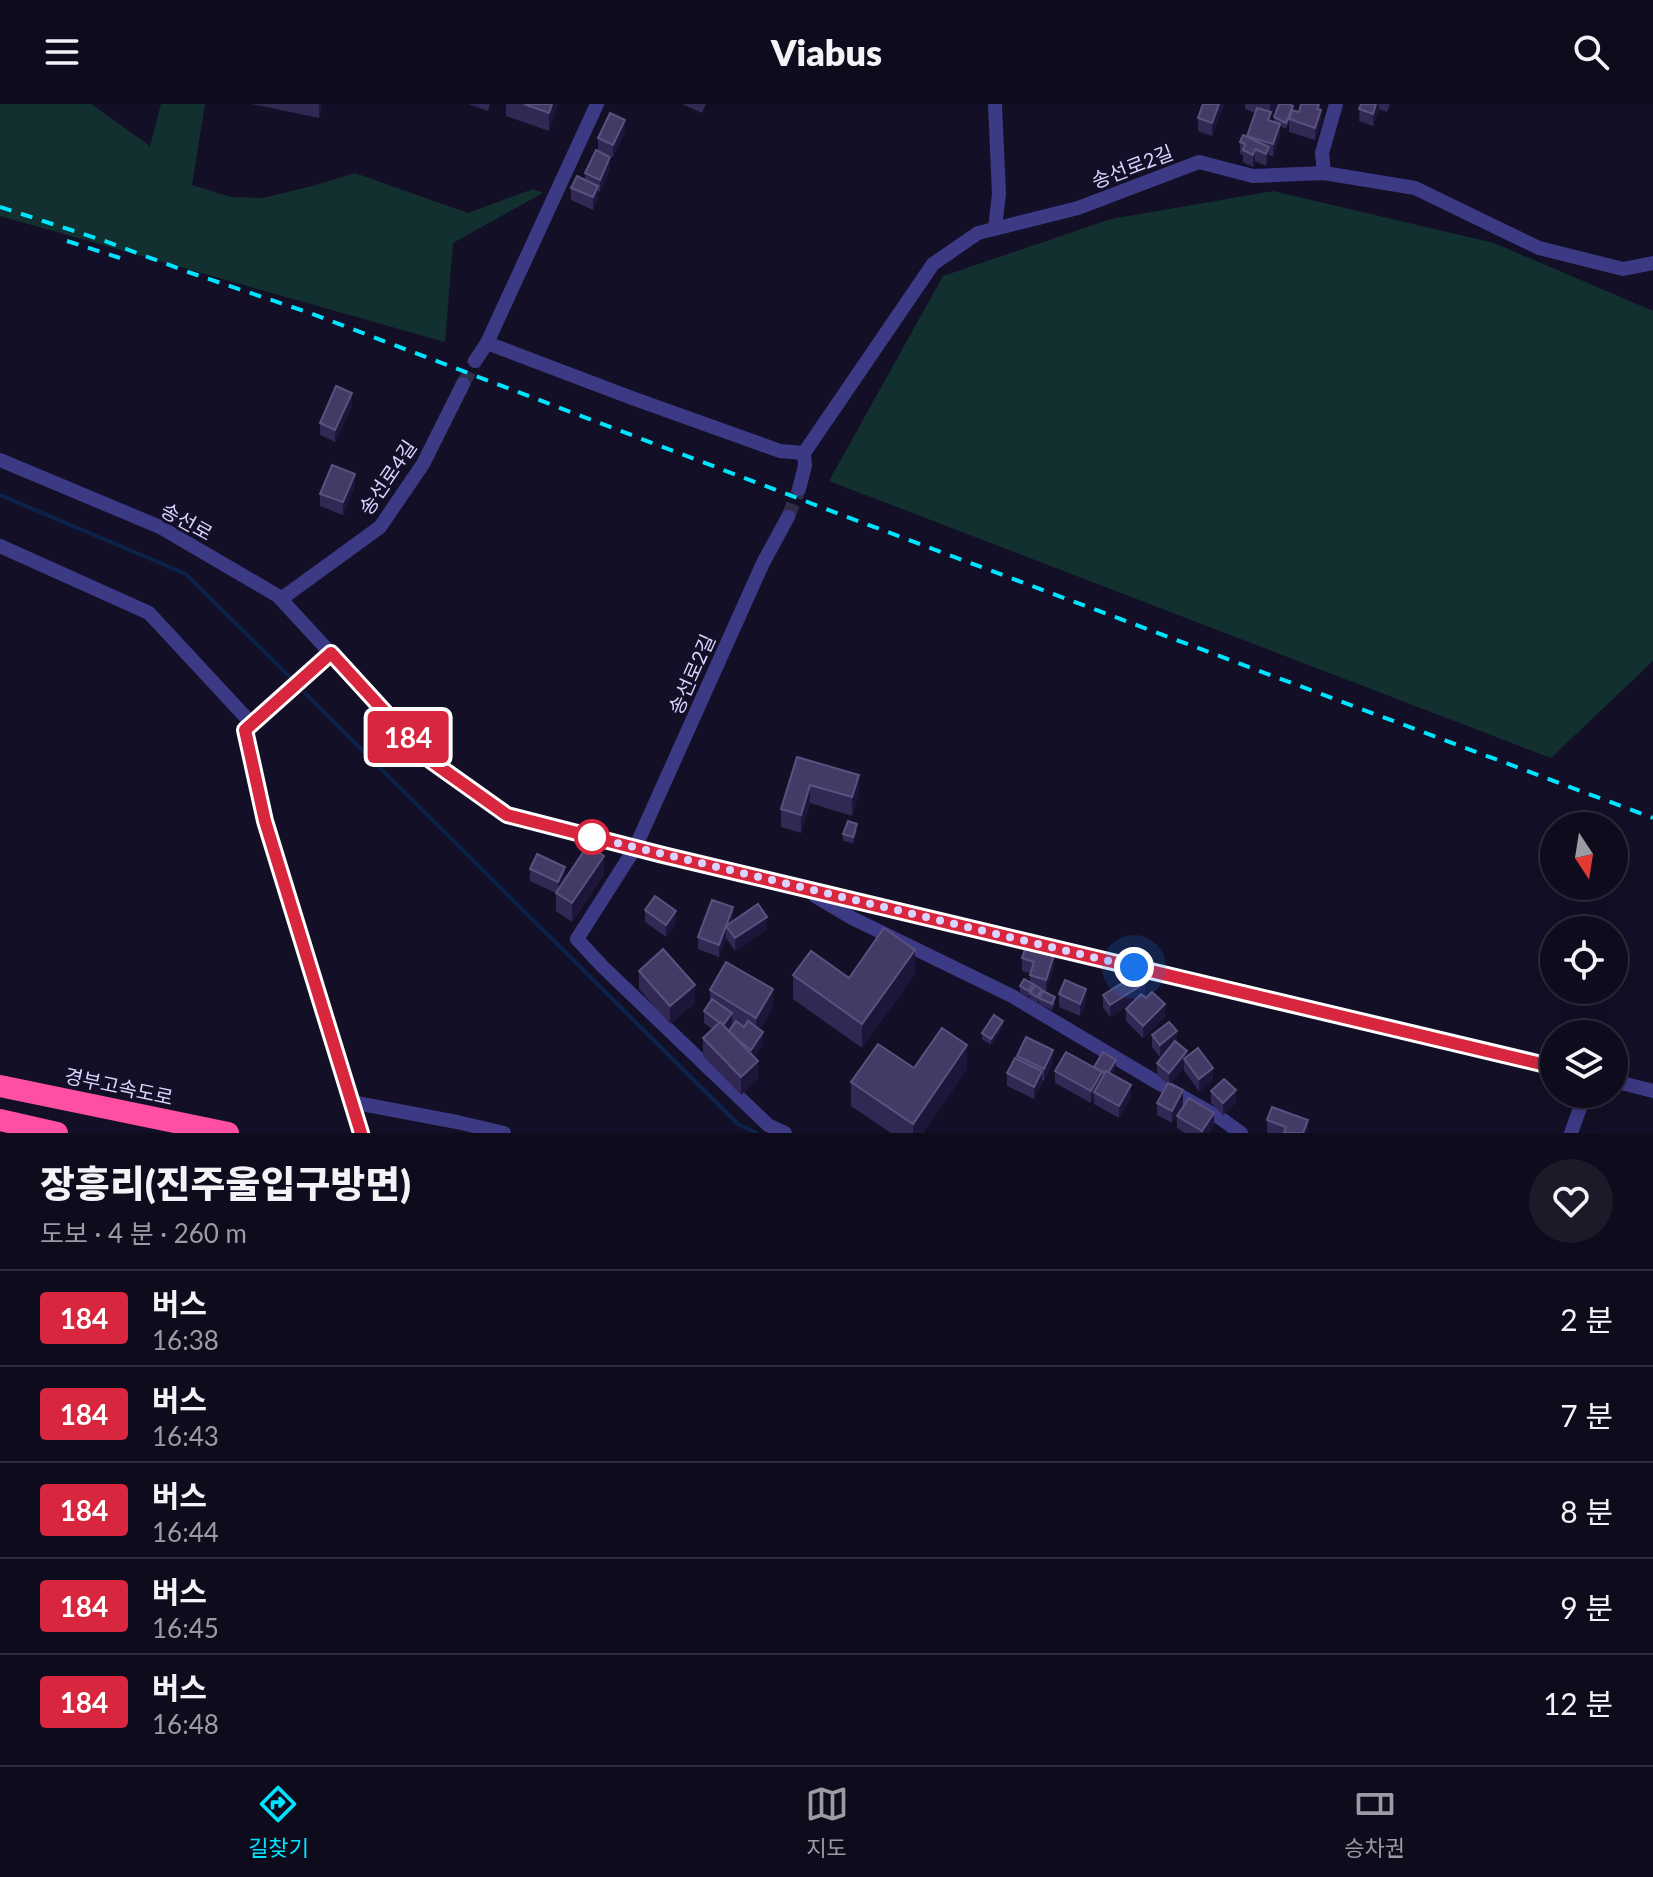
<!DOCTYPE html>
<html lang="ko">
<meta charset="utf-8">
<style>
:root{--surface:#0e0b1c;--page:#1c1929;--text:#f1f3f6;--muted:#9b9ba3;--line:#2e2b3b;--accent:#00e5ff}
body{margin:0;font-family:Lato,"Noto Sans KR",sans-serif;background:var(--page);color:var(--text);height:100vh;display:flex;flex-direction:column;font-size:30px;white-space:nowrap}
*{box-sizing:border-box;margin:0}
p{font-size:26px;color:var(--muted)}
.icon{flex:none;width:44px;height:44px;fill:none;stroke:currentColor;stroke-width:2;stroke-linecap:round;stroke-linejoin:round}
.map{position:relative;height:1029px;overflow:hidden}
.details{display:flex;flex-direction:column;background:var(--surface);flex:1}
.details>*{flex:none}
.badge{padding:0 16px;border-radius:6px;font-size:28px;line-height:52px}
.needle{width:52px;rotate:168deg}
.fabs{position:absolute;left:1540px;top:708px;display:grid;gap:16px}
.fabs a{display:grid;place-items:center;width:88px;height:88px;border-radius:50%;background:var(--surface);box-shadow:0 4px 20px #0003,0 0 0 2px var(--line);font-size:40px}
.you{position:absolute;width:40px;height:40px;margin:-20px;border:6px solid #fff;border-radius:50%;background:#1a73e8;box-shadow:0 0 0 12px #1a73e833}
.map>.badge{position:absolute;translate:-50% -50%;box-shadow:0 0 0 4px #fff}
.round{display:grid;place-items:center;flex:none;width:84px;height:84px;border-radius:42px;background:var(--page)}
.summary{display:flex;align-items:center;justify-content:space-between;height:136px;padding:0 40px}
h1{font-size:38px;font-weight:800;line-height:60px}
ul{padding:0;list-style:none}
li{display:flex;align-items:center;gap:24px;height:96px;padding:0 40px;border-top:2px solid var(--line)}
li div{flex:1}
li b{display:block;font-size:30px}
li em{font-style:normal}
li .badge{min-width:88px;font-weight:700;text-align:center}
header{display:flex;justify-content:space-between;align-items:center;height:104px;padding:0 40px;background:var(--surface);font-size:36px;font-weight:800}
.dock{display:flex;justify-content:space-around;align-items:center;height:112px;border-top:2px solid var(--line);background:var(--surface);font-size:22px;color:var(--muted)}
.dock a{display:grid;justify-items:center;gap:4px}
.dock .selected{color:var(--accent)}
.map>svg:first-child{display:block}
.green{fill:#12302f}
.lines{fill:none;stroke-linecap:round;stroke-linejoin:round}
.stream{stroke:#0c2248;stroke-width:4}
.minor-tunnel{stroke:#312d47;stroke-width:14;stroke-dasharray:14 7;stroke-linecap:butt}
.minor{stroke:#3d3a85;stroke-width:14}
.highway{stroke:#ff4fa3;stroke-width:22}
.rail{stroke:#00e5ff;stroke-width:4;stroke-dasharray:12 10;stroke-linecap:butt}
.wall{fill:#312854}
.shaded-wall{fill:#1d163a}
.building{fill:#433a66;stroke:#5a527e;stroke-width:2}
.line-casing{stroke:#fff;stroke-width:18}
.line{stroke:#d7263d;stroke-width:12}
.walk{stroke:#d9d4ff;stroke-width:8;stroke-dasharray:0 14.4}
.stop-dot{fill:#fff;stroke:#d7263d;stroke-width:4}
.labels{text-anchor:middle;dominant-baseline:central;stroke-width:6;stroke-linejoin:round;paint-order:stroke}
.street-label{font-size:20px;fill:#d9d4ff;stroke:#130f26}
</style>
<header><svg class="icon" aria-label="menu" viewBox="0 0 24 24"><path d="M4 6h16M4 12h16M4 18h16"/></svg>Viabus<svg class="icon" aria-label="search" viewBox="0 0 24 24"><circle cx="10" cy="10" r="6"/><path d="M15 15l6 6"/></svg></header>
<div class="map">
<svg width="1653" height="1029" viewBox="0 0 1653 1029">
<rect width="100%" height="100%" fill="#130f26"/>
<g class="green">
<polygon points="0,0 91,0 150,42 161,0 205,0 192,81 231,93 263,94 312,82 355,69 468,109 533,85 543,89 453,139 445,238 0,112"/>
<polygon points="1273,87 1494,139 1653,207 1653,557 1551,654 829,377 943,172 1111,115"/>
</g>
<g class="lines">
<g class="stream">
<polyline points="0,391 186,470 293,576"/>
<polyline points="305,589 738,1020 757,1029"/>
</g>
<g class="minor-tunnel">
<polyline points="463,280 475,257"/>
<polyline points="788,413 799,385"/>
</g>
<g class="minor">
<polyline points="1324,69 1322,49 1336,0"/>
<polyline points="995,124 999,90 995,0"/>
<polyline points="487,239 632,294 780,347 804,349"/>
<polyline points="475,257 487,239 597,0"/>
<polyline points="0,356 160,423 278,492 427,654 507,711 635,744 1554,963"/>
<polyline points="799,385 805,362 804,349 933,160 978,129 1078,104 1199,58 1253,72 1324,69 1415,84 1539,144 1623,165 1653,159"/>
<polyline points="0,442 149,509 252,620"/>
<polyline points="281,495 380,423 423,360 463,280"/>
<polyline points="331,549 245,626 265,717 361,1029"/>
<polyline points="815,792 852,814 1012,892 1153,976 1220,1014 1241,1029"/>
<polyline points="1614,977 1653,987"/>
<polyline points="351,998 457,1018 504,1029"/>
<polyline points="785,1029 768,1021 602,862 577,835 635,744 763,459 788,413"/>
<polyline points="1571,1029 1585,990"/>
</g>
<g class="highway">
<polyline points="0,982 228,1029"/>
<polyline points="0,1016 57,1029"/>
</g>
<g class="rail">
<polyline points="0,103 102,136 191,169 310,209 842,411 1653,714"/>
<polyline points="67,137 120,154"/>
</g>
</g>
<g class="wall">
<polygon points="251,0 322,0 319,14"/>
<polygon points="468,0 490,0 488,7"/>
<polygon points="506,0 558,0 549,27 506,12"/>
<polygon points="682,0 706,0 702,9"/>
<polygon points="1203,0 1224,0 1212,32 1198,27 1198,14"/>
<polygon points="1245,0 1276,0 1271,12 1271,17 1274,18 1274,13 1293,6 1299,8 1320,0 1321,18 1315,36 1289,28 1289,17 1286,25 1280,22 1280,32 1273,53 1269,51 1269,55 1266,62 1255,57 1253,63 1243,58 1243,51 1240,50 1240,38 1247,33 1255,9 1245,5"/>
<polygon points="1360,0 1390,0 1387,8 1379,5 1373,22 1359,17"/>
<polygon points="625,28 613,53 598,46 598,34"/>
<polygon points="610,65 600,88 598,87 598,94 593,106 571,96 571,84 585,76 585,69"/>
<polygon points="352,301 335,338 320,331 320,319"/>
<polygon points="355,382 343,411 320,402 320,390"/>
<polygon points="797,653 859,690 852,712 810,699 801,729 781,723 781,705"/>
<polygon points="857,726 853,739 843,737 843,730"/>
<polygon points="530,765 565,775 604,770 572,818 556,807 556,789 530,777"/>
<polygon points="645,806 676,819 666,833 645,818"/>
<polygon points="733,816 732,818 767,825 735,847 726,834 719,853 698,845 698,833"/>
<polygon points="1022,854 1054,863 1046,888 1042,887 1042,889 1055,899 1052,906 1039,900 1039,896 1037,899 1030,895 1030,891 1029,893 1020,888 1020,882 1030,878 1030,869 1022,867"/>
<polygon points="639,867 695,899 670,920 639,885"/>
<polygon points="915,870 862,944 793,895 793,871 849,874"/>
<polygon points="710,886 773,903 760,925 763,940 754,953 758,975 741,991 703,952 703,934 712,925 704,919 704,907 710,898"/>
<polygon points="1059,890 1086,898 1080,912 1059,903"/>
<polygon points="1103,891 1145,891 1143,892 1165,912 1143,934 1126,917 1126,905 1130,900 1110,913 1103,903"/>
<polygon points="1003,923 991,941 982,935 982,929"/>
<polygon points="1152,931 1177,940 1187,952 1213,976 1199,987 1184,967 1184,964 1170,980 1183,999 1172,1019 1157,1011 1157,999 1167,980 1157,971 1157,959 1165,949 1160,953 1152,943"/>
<polygon points="1017,952 1053,958 1044,977 1042,976 1042,979 1034,995 1007,982 1007,969 1017,955"/>
<polygon points="1116,962 1111,970 1131,993 1119,1014 1094,1000 1094,994 1091,999 1055,979 1055,967"/>
<polygon points="914,964 967,965 923,1029 891,1029 851,1002 851,978"/>
<polygon points="1211,987 1236,998 1223,1011 1211,999"/>
<polygon points="1177,1012 1214,1021 1209,1029 1185,1029 1177,1024"/>
<rect x="1267" y="1016" width="41" height="13"/>
</g>
<g class="shaded-wall">
<polygon points="319,0 322,0 319,14"/>
<polygon points="552,0 558,0 549,27 549,9"/>
<polygon points="1219,0 1224,0 1212,32 1212,19"/>
<polygon points="1270,0 1276,0 1271,12 1271,20 1268,16 1270,11"/>
<polygon points="1319,0 1320,8 1321,6 1321,18 1315,36 1315,24"/>
<polygon points="1376,0 1379,0 1379,5 1373,22 1373,10"/>
<polygon points="625,16 625,28 613,53 613,41"/>
<polygon points="1280,20 1280,32 1273,53 1273,40"/>
<polygon points="1269,43 1269,55 1266,62 1266,50"/>
<polygon points="1255,45 1255,57 1253,63 1253,51"/>
<polygon points="610,53 610,65 600,88 600,76"/>
<polygon points="598,82 598,94 593,106 593,93"/>
<polygon points="352,289 352,301 335,338 335,326"/>
<polygon points="355,370 355,382 343,411 343,398"/>
<polygon points="859,671 859,690 852,712 852,693"/>
<polygon points="810,681 810,699 801,729 801,711"/>
<polygon points="604,752 604,770 572,818 572,799"/>
<polygon points="565,763 565,775 558,790 558,778"/>
<polygon points="733,803 733,816 729,826 726,822 726,834 719,853 719,841"/>
<polygon points="676,807 676,819 666,833 666,821"/>
<polygon points="767,813 767,825 735,847 735,834"/>
<polygon points="915,846 915,870 862,944 862,920"/>
<polygon points="1054,851 1054,863 1046,888 1046,876"/>
<polygon points="1145,879 1145,891 1110,913 1110,901"/>
<polygon points="695,881 695,899 670,920 670,902"/>
<polygon points="773,885 773,903 756,932 756,914"/>
<polygon points="1086,885 1086,898 1080,912 1080,900"/>
<polygon points="1165,900 1165,912 1143,934 1143,922"/>
<polygon points="732,909 732,921 723,933 723,921"/>
<polygon points="1003,917 1003,923 991,941 991,935"/>
<polygon points="1177,927 1177,940 1160,953 1160,941"/>
<polygon points="763,928 763,940 751,958 751,946"/>
<polygon points="967,941 967,965 923,1029 913,1029 913,1020"/>
<polygon points="1053,946 1053,958 1044,977 1044,965"/>
<polygon points="1187,947 1187,959 1184,955 1184,964 1169,981 1169,969"/>
<polygon points="1116,956 1116,962 1106,977 1106,971"/>
<polygon points="758,957 758,975 741,991 741,973"/>
<polygon points="1213,964 1213,976 1199,987 1199,975"/>
<polygon points="1042,967 1042,979 1034,995 1034,983"/>
<polygon points="1102,968 1102,980 1094,988 1094,994 1091,999 1091,987"/>
<polygon points="1131,981 1131,993 1119,1014 1119,1002"/>
<polygon points="1183,986 1183,999 1172,1019 1172,1007"/>
<polygon points="1236,986 1236,998 1223,1011 1223,999"/>
<polygon points="1214,1009 1214,1021 1209,1029 1202,1029"/>
<polygon points="1308,1016 1308,1029 1303,1029"/>
</g>
<g class="building">
<polygon points="524,0 552,0 549,9"/>
<polygon points="1203,0 1219,0 1212,19 1198,14"/>
<polygon points="1279,0 1289,0 1293,2 1286,19 1274,13"/>
<polygon points="1301,0 1319,0 1317,5 1321,6 1315,24 1289,15 1292,6 1299,8"/>
<polygon points="1361,0 1376,0 1373,10 1359,5"/>
<polygon points="1257,4 1271,8 1268,16 1280,20 1273,40 1247,32"/>
<polygon points="610,9 625,16 613,41 598,34"/>
<polygon points="1243,31 1269,43 1266,50 1255,45 1253,51 1243,46 1245,40 1240,38"/>
<polygon points="596,46 610,53 600,76 585,69"/>
<polygon points="577,72 598,82 593,93 571,84"/>
<polygon points="336,282 352,289 335,326 320,319"/>
<polygon points="332,361 355,370 343,398 320,390"/>
<polygon points="797,653 859,671 852,693 810,681 801,711 781,705"/>
<polygon points="848,717 857,720 853,733 843,730"/>
<polygon points="588,741 604,752 572,799 556,789"/>
<polygon points="537,750 565,763 558,778 530,765"/>
<polygon points="655,792 676,807 666,821 645,806"/>
<polygon points="712,796 733,803 719,841 698,833"/>
<polygon points="758,800 767,813 735,834 726,822"/>
<polygon points="884,824 915,846 862,920 793,871 811,847 849,874"/>
<polygon points="1026,842 1054,851 1046,876 1030,871 1034,858 1022,854"/>
<polygon points="663,845 695,881 670,902 639,867"/>
<polygon points="726,858 773,885 756,914 710,886"/>
<polygon points="1138,869 1145,879 1110,901 1103,891"/>
<polygon points="1024,875 1033,880 1029,887 1020,882"/>
<polygon points="1065,876 1086,885 1080,900 1059,890"/>
<polygon points="1035,881 1042,886 1037,893 1030,889"/>
<polygon points="1043,887 1055,893 1052,900 1039,894"/>
<polygon points="1152,888 1165,900 1143,922 1126,905 1141,890 1146,894"/>
<polygon points="712,895 732,909 723,921 704,907"/>
<polygon points="994,911 1003,917 991,935 982,929"/>
<polygon points="736,917 744,923 748,917 763,928 751,946 739,937 729,927"/>
<polygon points="720,918 758,957 741,973 703,934"/>
<polygon points="1169,918 1177,927 1160,941 1152,931"/>
<polygon points="942,924 967,941 913,1020 851,978 878,940 914,964"/>
<polygon points="1026,933 1053,946 1044,965 1017,952"/>
<polygon points="1175,937 1187,947 1169,969 1157,959"/>
<polygon points="1198,944 1213,964 1199,975 1184,955"/>
<polygon points="1066,948 1102,968 1091,987 1055,967"/>
<polygon points="1103,948 1116,956 1108,969 1106,967 1105,969 1094,963"/>
<polygon points="1015,954 1042,967 1034,983 1007,969"/>
<polygon points="1106,967 1131,981 1119,1002 1094,988"/>
<polygon points="1224,975 1236,986 1223,999 1211,987"/>
<polygon points="1168,979 1183,986 1172,1007 1157,999"/>
<polygon points="1189,994 1214,1009 1202,1027 1177,1012"/>
<polygon points="1272,1003 1308,1016 1303,1029 1284,1029 1286,1023 1267,1016"/>
</g>
<g class="lines">
<defs>
<polyline id="line" points="361,1029 265,717 245,626 331,549 427,654 507,711 663,751 1554,963"/>
</defs>
<use href="#line" class="line-casing"/>
<use href="#line" class="line"/>
<polyline class="walk" points="592,733 584,731 1134,863"/>
</g>
<circle class="stop-dot" cx="592" cy="733" r="16"/>
<g class="labels">
<g class="street-label">
<text transform="translate(1132 62) rotate(-21)">송선로2길</text>
<text transform="translate(387 373) rotate(-56)">송선로4길</text>
<text transform="translate(187 417) rotate(29)">송선로</text>
<text transform="translate(691 570) rotate(-66)">송선로2길</text>
<text transform="translate(119 982) rotate(12)">경부고속도로</text>
</g>
</g>
</svg>
<div class="fabs">
<a><svg class="needle" viewBox="-14 -14 28 28"><path d="M0-13l5 13h-10z" fill="#e53935"/><path d="M0 13l5-13h-10z" fill="#9b9ba3"/></svg></a>
<a><svg class="icon" aria-label="locate" viewBox="0 0 24 24"><circle cx="12" cy="12" r="6"/><path d="M12 2v4M12 18v4M2 12h4M18 12h4"/></svg></a>
<a><svg class="icon" aria-label="layers" viewBox="0 0 24 24"><path d="M12 4l9 5-9 5-9-5zM3 14l9 5 9-5"/></svg></a>
</div>
<div class="you" style="left:1134px;top:863px"></div>
<b class="badge" style="left:408px;top:633px;background:#d7263d;color:#fff">184</b>
</div>
<section class="details">
<div class="summary"><div><h1>장흥리(진주울입구방면)</h1><p>도보 · 4 분 · 260 m</p></div><a class="round"><svg class="icon" aria-label="heart" viewBox="0 0 24 24"><path d="M12 20l-8-8c-3-5 5-10 8-4 3-6 11-1 8 4z"/></svg></a></div>
<ul>
<li><span class="badge" style="background:#d7263d;color:#fff">184</span><div><b>버스</b><p>16:38</p></div><em>2 분</em></li>
<li><span class="badge" style="background:#d7263d;color:#fff">184</span><div><b>버스</b><p>16:43</p></div><em>7 분</em></li>
<li><span class="badge" style="background:#d7263d;color:#fff">184</span><div><b>버스</b><p>16:44</p></div><em>8 분</em></li>
<li><span class="badge" style="background:#d7263d;color:#fff">184</span><div><b>버스</b><p>16:45</p></div><em>9 분</em></li>
<li><span class="badge" style="background:#d7263d;color:#fff">184</span><div><b>버스</b><p>16:48</p></div><em>12 분</em></li>
</ul>
</section>
<nav class="dock">
<a class="selected"><svg class="icon" aria-label="directions" viewBox="0 0 24 24"><path d="M12 3l9 9-9 9-9-9zM9 14v-3h6M13 9l2 2-2 2"/></svg>길찾기</a>
<a><svg class="icon" aria-label="map" viewBox="0 0 24 24"><path d="M3 6l6-2 6 2 6-2v14l-6 2-6-2-6 2zM9 4v14M15 6v14"/></svg>지도</a>
<a><svg class="icon" aria-label="tickets" viewBox="0 0 24 24"><path d="M3 7h18v10H3zM15 7v10"/></svg>승차권</a>
</nav>
